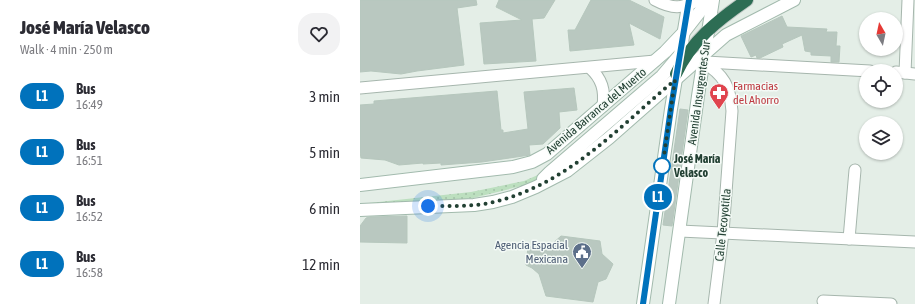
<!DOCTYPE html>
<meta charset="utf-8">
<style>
:root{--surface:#fff;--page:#f2f2f3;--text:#2b2b33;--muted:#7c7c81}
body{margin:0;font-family:"Asap Condensed",sans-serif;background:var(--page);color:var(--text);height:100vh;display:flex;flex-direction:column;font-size:15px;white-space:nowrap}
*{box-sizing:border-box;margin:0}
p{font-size:13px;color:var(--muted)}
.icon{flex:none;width:22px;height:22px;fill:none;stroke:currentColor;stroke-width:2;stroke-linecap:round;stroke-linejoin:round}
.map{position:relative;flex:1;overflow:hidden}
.sheet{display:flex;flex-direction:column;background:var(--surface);width:360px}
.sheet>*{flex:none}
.badge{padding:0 8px;border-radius:13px;font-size:14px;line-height:26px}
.needle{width:26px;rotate:351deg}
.controls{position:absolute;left:499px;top:12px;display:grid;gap:8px}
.controls a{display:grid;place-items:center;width:44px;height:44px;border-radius:50%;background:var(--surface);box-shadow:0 1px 3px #0004;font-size:20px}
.you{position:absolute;width:20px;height:20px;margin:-10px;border:3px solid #fff;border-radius:50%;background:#1a73e8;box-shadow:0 0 0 6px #1a73e833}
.map>.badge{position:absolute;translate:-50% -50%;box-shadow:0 0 0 2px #fff}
.round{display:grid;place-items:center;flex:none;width:42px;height:42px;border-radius:16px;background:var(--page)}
.overview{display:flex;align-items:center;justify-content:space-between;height:68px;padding:0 20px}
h1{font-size:19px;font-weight:800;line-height:30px}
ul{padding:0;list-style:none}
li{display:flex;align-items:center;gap:12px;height:56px;padding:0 20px}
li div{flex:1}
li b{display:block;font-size:15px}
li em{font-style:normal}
li .badge{min-width:44px;font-weight:700;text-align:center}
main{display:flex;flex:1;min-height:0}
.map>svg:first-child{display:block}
.grass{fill:url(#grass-dots)}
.building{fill:#b9c8c0;stroke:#b6c7bd}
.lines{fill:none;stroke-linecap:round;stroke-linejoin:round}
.minor-casing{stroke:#a6b6ad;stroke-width:13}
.secondary-casing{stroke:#a2baad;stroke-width:14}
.motorway-casing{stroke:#c1cac6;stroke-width:14}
.minor{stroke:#fff;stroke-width:11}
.secondary{stroke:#fff;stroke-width:12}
.motorway{stroke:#2d6d54;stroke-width:12}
.line-casing{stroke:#fff;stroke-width:9}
.line{stroke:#0072bc;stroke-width:6}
.walk{stroke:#224033;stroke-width:4;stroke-dasharray:0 7.2}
.stop-dot{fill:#fff;stroke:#0072bc;stroke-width:2}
.labels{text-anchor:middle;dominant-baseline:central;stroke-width:3;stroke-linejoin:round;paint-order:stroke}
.health-label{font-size:12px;fill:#be3a42;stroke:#f4faf6;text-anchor:start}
.street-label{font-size:12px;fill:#224033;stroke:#f4faf6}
.stop-label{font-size:12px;font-weight:bold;fill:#224033;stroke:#f4faf6;text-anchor:start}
.service-label{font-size:12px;fill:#4e5e75;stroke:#f4faf6;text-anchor:end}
</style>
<main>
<section class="sheet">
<div class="overview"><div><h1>José María Velasco</h1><p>Walk · 4 min · 250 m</p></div><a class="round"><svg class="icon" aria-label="heart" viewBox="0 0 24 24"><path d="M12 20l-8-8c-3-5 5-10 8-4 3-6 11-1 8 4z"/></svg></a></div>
<ul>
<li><span class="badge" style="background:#0072bc;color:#fff">L1</span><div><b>Bus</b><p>16:49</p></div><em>3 min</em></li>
<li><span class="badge" style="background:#0072bc;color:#fff">L1</span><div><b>Bus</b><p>16:51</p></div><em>5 min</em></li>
<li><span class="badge" style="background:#0072bc;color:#fff">L1</span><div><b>Bus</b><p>16:52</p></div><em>6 min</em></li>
<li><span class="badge" style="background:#0072bc;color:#fff">L1</span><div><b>Bus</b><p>16:58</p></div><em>12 min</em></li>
</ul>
</section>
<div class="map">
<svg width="555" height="304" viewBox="0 0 555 304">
<defs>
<pattern id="grass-dots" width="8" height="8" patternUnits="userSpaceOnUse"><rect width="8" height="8" fill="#bcdfbf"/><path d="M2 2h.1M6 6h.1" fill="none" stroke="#a1c0a5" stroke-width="1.8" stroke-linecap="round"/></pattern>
</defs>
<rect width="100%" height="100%" fill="#e4eee7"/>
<polygon class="grass" points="194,168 186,180 113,198 52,207 0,204 111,192 164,181"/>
<g class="building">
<polygon points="0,0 116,0 117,5 97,8 104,65 57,71 41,74 11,71 0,72"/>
<polygon points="139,0 195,0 184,18 172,19 176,61 124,64 120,23 162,20 136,7"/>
<polygon points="231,0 269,0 304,17 300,39 269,23 274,45 210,51 208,30 215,30"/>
<polygon points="422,16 427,27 467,29 466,32 477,32 476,46 480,46 479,62 471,62 471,56 451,55 451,52 445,51 442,35 422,44 423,47 400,58 397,58 396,55 391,57 381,36"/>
<polygon points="214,88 217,110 199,112 200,128 183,144 169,145 170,155 122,162 81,165 81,163 63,164 63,163 39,165 25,160 1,158 0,152 0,105 14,104 14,101 137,91 141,130 143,130 143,133 168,129 164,92"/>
<polygon points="320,109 328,110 312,226 303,225"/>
<polygon points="47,216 47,243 0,242 0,226 6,218 10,217"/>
<polygon points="201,236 240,241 242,254 253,264 246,279 238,282 233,302 186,296 179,274 172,268 166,265 168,247 191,245"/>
</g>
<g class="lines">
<defs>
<g id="minor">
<path d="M295,0C314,10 321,8 340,0"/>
<path d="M343,62C364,75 370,86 372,111L363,233L354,304"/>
<polyline points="346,62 510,71"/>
<path d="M230,68C242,79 245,90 243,106"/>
<polyline points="536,72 555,74"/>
<polyline points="545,73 548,0"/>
<polyline points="0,88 295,61"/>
<polyline points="320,231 555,242"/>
<polyline points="489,239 495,170"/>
<polyline points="463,301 531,304"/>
</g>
<g id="secondary">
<polyline points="183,179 190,172 302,76 319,56"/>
<polyline points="0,185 153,167 172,162 187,154 305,52 324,32 349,0"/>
<polyline points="0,210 114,205 133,202 152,197 176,187 207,171 249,138 366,35 434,0"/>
<polyline points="283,304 311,109 329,0"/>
<polyline points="309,304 338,96 353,0"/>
</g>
<path id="motorway" d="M316,74C331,41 358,20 387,0"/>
</defs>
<use href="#minor" class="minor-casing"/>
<use href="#secondary" class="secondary-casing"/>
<use href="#motorway" class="motorway-casing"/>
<use href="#minor" class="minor"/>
<use href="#secondary" class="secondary"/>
<use href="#motorway" class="motorway"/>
</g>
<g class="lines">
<defs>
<polyline id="line" points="283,304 311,108 329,0"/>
</defs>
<use href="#line" class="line-casing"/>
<use href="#line" class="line"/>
<path class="walk" d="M68,206C90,206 113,207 134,202C208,184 259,127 315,80L302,169V166"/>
</g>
<defs>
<symbol id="pharmacy-pin" viewBox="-11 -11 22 30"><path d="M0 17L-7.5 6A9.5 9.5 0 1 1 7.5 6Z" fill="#e0444e" stroke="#f4faf6"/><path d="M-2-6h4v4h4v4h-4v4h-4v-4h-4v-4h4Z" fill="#fff"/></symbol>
<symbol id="civic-pin" viewBox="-11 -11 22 30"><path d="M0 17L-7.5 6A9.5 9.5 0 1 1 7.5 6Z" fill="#5c6f8a" stroke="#f4faf6"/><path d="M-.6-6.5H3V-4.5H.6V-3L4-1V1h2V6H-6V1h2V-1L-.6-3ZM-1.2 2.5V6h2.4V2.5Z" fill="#fff"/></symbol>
</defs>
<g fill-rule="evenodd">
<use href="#pharmacy-pin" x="348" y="82" width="22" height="30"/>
<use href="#civic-pin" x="211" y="241" width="22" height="30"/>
</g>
<circle class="stop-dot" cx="302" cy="166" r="8"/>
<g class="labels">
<g class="health-label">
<text x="373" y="86">Farmacias<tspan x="373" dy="14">del Ahorro</tspan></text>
</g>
<g class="street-label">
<text transform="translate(339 93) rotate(-82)">Avenida Insurgentes Sur</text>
<text transform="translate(236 111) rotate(-40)">Avenida Barranca del Muerto</text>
<text transform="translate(363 225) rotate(-84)">Calle Tecoyotitla</text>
</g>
<g class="stop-label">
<text x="314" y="159">José María<tspan x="314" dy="14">Velasco</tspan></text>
</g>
<g class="service-label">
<text x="208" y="245">Agencia Espacial<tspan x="208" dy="14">Mexicana</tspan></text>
</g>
</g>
</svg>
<div class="controls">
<a><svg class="needle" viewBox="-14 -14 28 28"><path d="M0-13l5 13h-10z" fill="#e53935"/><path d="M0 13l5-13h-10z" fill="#7c7c81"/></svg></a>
<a><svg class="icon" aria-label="locate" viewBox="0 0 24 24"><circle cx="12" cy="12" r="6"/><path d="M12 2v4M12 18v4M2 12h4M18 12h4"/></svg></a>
<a><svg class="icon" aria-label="layers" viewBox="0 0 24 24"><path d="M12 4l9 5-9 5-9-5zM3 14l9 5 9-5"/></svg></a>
</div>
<div class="you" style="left:68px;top:206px"></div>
<b class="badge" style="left:298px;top:197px;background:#0072bc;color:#fff">L1</b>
</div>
</main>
